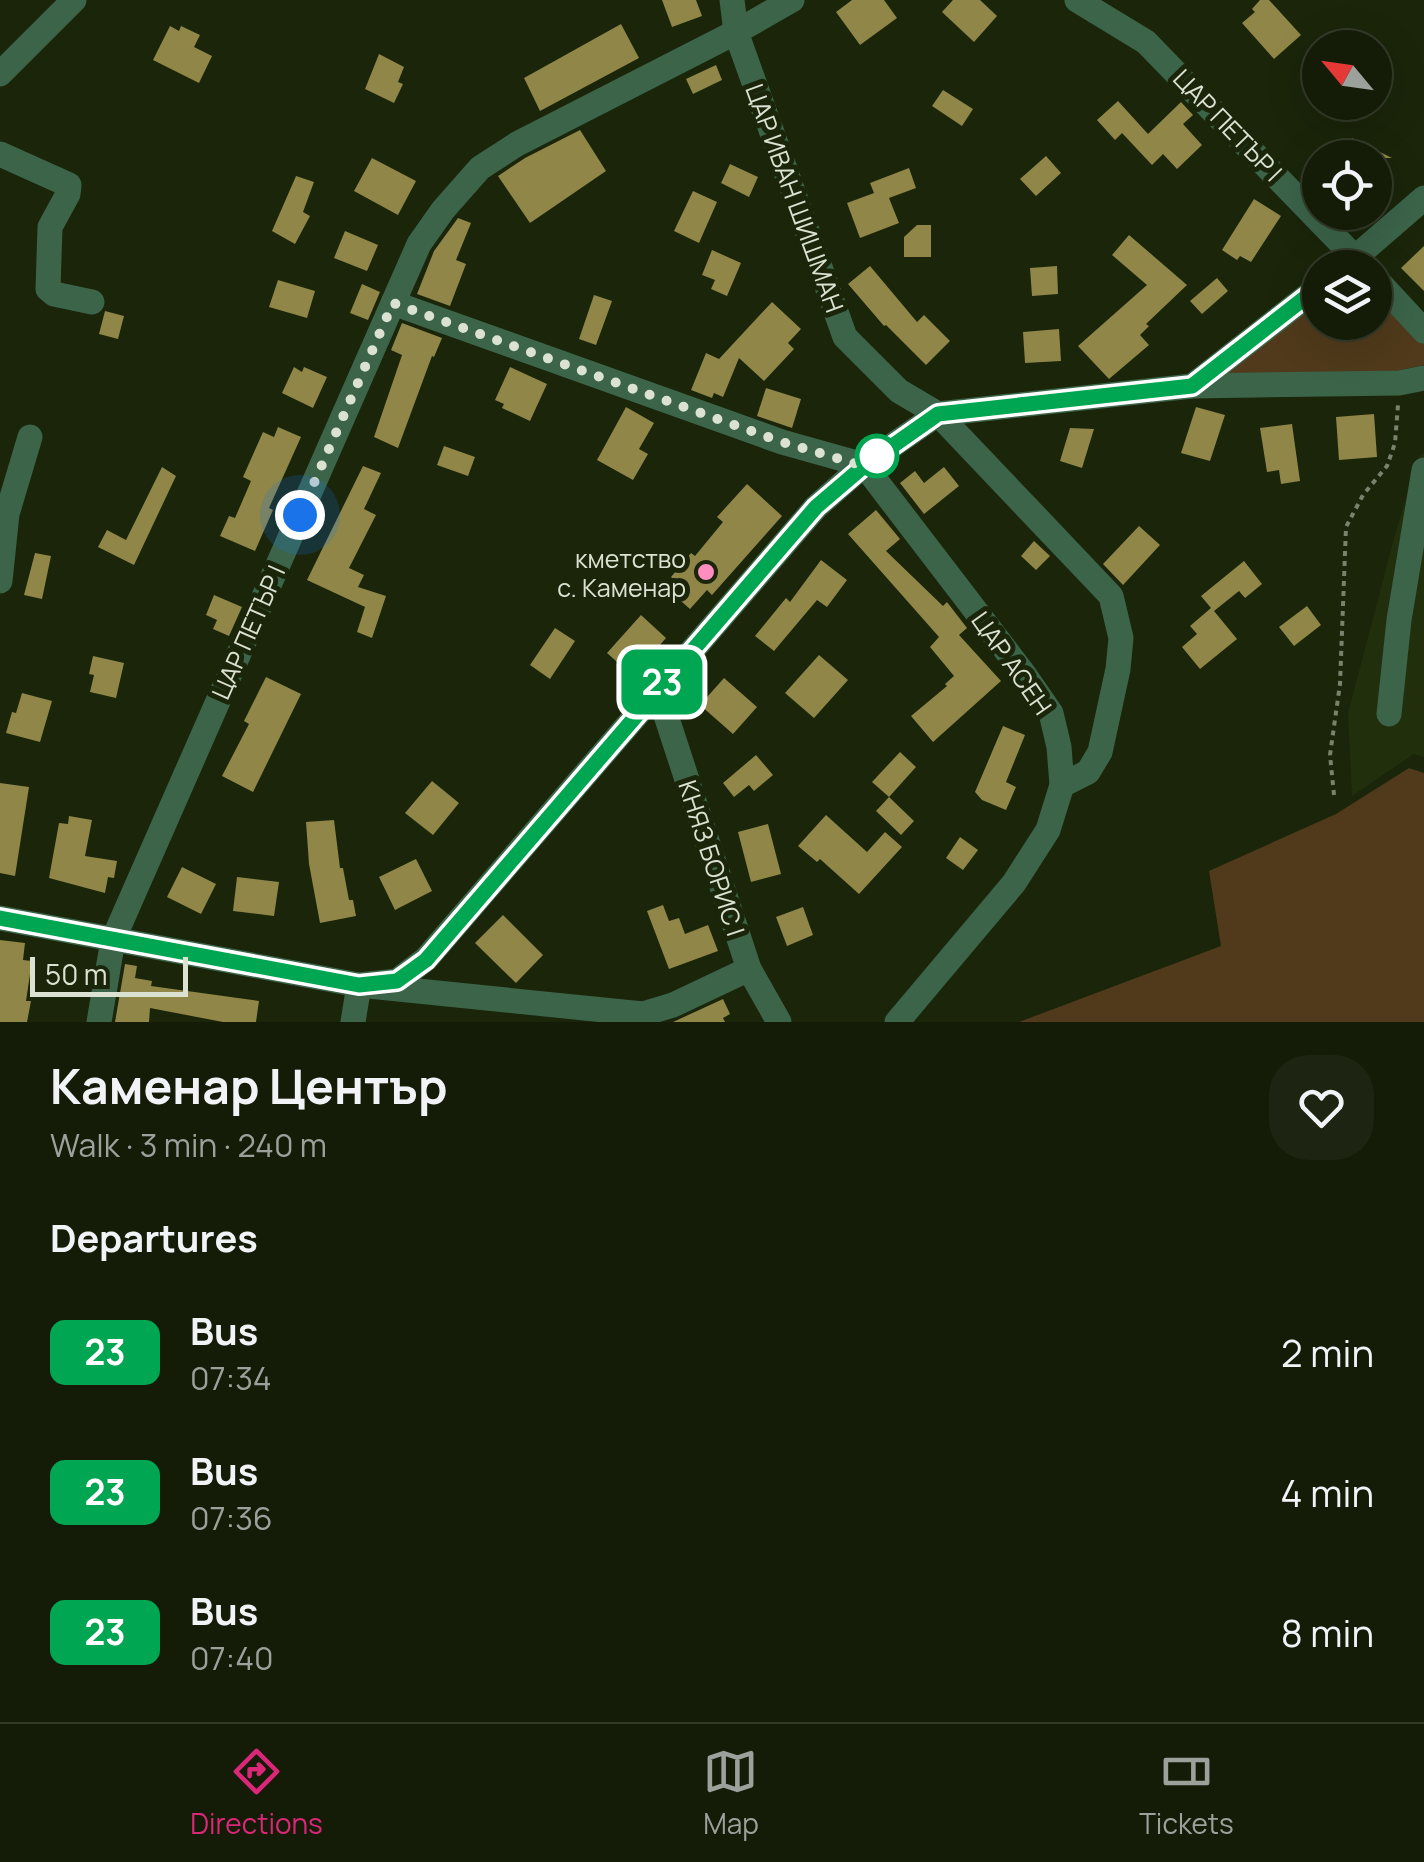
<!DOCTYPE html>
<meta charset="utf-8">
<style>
:root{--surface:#141c08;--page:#1d2512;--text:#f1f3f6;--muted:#9da19c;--line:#333a29;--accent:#db2777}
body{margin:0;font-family:Manrope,sans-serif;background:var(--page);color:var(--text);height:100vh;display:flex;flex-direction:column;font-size:38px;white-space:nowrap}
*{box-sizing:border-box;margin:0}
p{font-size:32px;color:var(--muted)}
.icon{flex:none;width:55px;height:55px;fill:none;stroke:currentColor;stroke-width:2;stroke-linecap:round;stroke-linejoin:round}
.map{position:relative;height:1022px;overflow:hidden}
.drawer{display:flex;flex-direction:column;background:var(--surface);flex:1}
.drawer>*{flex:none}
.badge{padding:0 20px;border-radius:15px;font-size:35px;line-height:65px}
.needle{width:65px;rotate:299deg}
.tools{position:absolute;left:1302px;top:30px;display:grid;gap:20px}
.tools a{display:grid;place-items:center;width:90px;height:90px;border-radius:50%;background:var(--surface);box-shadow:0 10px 40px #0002,0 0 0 2px var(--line);font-size:50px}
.scale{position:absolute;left:30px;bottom:25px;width:158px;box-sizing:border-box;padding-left:10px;border:5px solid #dbe2d2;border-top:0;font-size:28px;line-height:35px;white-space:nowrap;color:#dbe2d2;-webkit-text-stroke:8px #1a250a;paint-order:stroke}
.you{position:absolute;width:50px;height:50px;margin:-25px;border:8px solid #fff;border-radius:50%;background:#1a73e8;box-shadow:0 0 0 15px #1a73e833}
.map>.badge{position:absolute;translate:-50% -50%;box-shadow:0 0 0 5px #fff}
h2{padding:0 50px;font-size:38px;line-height:90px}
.round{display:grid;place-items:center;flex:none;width:105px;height:105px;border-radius:40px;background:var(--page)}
.summary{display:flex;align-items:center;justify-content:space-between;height:170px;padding:0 50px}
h1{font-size:48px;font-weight:700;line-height:75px}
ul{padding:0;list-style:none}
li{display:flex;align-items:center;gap:30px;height:140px;padding:0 50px}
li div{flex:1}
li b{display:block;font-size:38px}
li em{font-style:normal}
li .badge{min-width:110px;font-weight:700;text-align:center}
.tabs{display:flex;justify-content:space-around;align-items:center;height:140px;border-top:2px solid var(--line);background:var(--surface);font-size:28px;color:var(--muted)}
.tabs a{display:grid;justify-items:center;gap:5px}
.tabs .current{color:var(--accent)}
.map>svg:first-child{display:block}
.built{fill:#222f0d}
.green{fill:#503a1b}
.building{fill:#8f8648}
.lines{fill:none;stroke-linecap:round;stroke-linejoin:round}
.path{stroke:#79826c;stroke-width:4;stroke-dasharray:5 5;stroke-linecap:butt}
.minor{stroke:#3b6449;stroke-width:25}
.line-casing{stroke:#fff;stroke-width:22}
.line{stroke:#00a651;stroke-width:15}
.walk{stroke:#dbe2d2;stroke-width:10;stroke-dasharray:0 18}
.stop-dot{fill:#fff;stroke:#00a651;stroke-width:5}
.poi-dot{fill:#fd8ebf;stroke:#1a250a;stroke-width:4}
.labels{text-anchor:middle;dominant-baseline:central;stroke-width:10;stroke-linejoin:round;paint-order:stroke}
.street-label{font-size:25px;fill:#dbe2d2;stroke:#1a250a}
.poi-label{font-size:25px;fill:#dbe2d2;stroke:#1a250a;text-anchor:end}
</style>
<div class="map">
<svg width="1424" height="1022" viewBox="0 0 1424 1022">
<rect width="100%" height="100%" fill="#1a250a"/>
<polygon class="built" points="1424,453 1424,757 1414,754 1352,796 1348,713 1396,531 1420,455"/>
<g class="green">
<polygon points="1375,291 1424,343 1424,365 1391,372 1225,375 1320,301 1320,322 1375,322"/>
<polygon points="1409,768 1424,773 1424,1022 1019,1022 1221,946 1209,871 1336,814"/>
</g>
<g class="building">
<polygon points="662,0 696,0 702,16 672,27"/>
<polygon points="852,0 884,0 897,18 860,45 836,12"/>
<polygon points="953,0 980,0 997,16 974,42 942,12"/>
<polygon points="1260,0 1269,0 1301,35 1274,59 1242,23 1255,12 1252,9"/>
<polygon points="621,24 639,58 540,111 524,78"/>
<polygon points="170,26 179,31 181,26 200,35 194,47 212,56 199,83 153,60"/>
<polygon points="379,54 404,67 398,82 403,84 394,103 365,89"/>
<polygon points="716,65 722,80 693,94 686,79"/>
<polygon points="943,90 973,109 962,126 932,106"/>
<polygon points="1118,101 1148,134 1181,102 1193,115 1183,124 1202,145 1177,169 1163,154 1152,165 1122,133 1115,140 1097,120"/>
<polygon points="580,130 606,171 530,223 498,176 525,158"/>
<polygon points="1352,138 1392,158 1342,158"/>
<polygon points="1046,156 1061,173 1036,196 1020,179"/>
<polygon points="372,158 416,181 398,215 354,191"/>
<polygon points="730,164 758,177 749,197 721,183"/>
<polygon points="909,168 916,188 889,198 899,223 860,238 847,203 874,193 870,183"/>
<polygon points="296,176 314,182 303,212 310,216 295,244 272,231"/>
<polygon points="693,191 717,202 699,243 674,231"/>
<polygon points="1254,199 1281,216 1251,262 1240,256 1237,260 1222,250"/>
<polygon points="458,218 471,223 456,260 466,264 450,306 417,294 434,251"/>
<polygon points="917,225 931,225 931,257 904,257 904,237"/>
<polygon points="345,231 378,245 367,271 334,258"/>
<polygon points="1129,235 1187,285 1146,324 1149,326 1140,335 1149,345 1109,379 1078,346 1147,285 1112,255"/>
<polygon points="1424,246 1424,291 1401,268"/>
<polygon points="712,250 741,263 727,296 711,289 715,280 702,275"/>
<polygon points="870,266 917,322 924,315 950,341 926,365 886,325 884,326 848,284"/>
<polygon points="1057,266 1058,294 1032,296 1030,268"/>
<polygon points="1217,278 1228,291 1202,314 1190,301"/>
<polygon points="278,280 315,291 307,318 269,307"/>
<polygon points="362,284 380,292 368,320 350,313"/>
<polygon points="594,295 612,301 596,345 579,339"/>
<polygon points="772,302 801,329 788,343 794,349 764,381 739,358 723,397 714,393 712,398 691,390 706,353 719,359"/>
<polygon points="105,311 124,316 118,339 99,334"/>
<polygon points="402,323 442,338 434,357 432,356 398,448 374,437 402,355 391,350"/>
<polygon points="1059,329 1061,361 1025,363 1023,332"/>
<polygon points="294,367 302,372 304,367 327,377 313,408 282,393"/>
<polygon points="510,367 547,384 530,421 502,408 504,404 495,400"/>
<polygon points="766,388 801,399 792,428 757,416"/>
<polygon points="626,407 654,423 639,449 648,454 633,480 597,460"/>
<polygon points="1196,407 1225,415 1210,461 1181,453"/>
<polygon points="1374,414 1377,457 1339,460 1336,417"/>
<polygon points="1292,424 1300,481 1281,484 1279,470 1267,472 1260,428"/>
<polygon points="278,427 301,437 269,508 273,510 255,551 220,536 229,516 235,518 251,481 243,477 263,432 274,437"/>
<polygon points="1070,428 1094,429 1082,468 1060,461"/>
<polygon points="444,446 475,457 468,476 437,465"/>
<polygon points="363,466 381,473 364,509 376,515 349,568 364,575 358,587 386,596 372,638 357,632 365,607 307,580"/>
<polygon points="162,467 176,476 134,565 98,547 107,530 126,540"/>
<polygon points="944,467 959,486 924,514 900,483 915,471 924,483"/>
<polygon points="747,484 782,516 712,595 707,590 690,609 667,589 674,580 671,577 691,553 695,556 723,522 717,517"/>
<polygon points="876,510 900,539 886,551 943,606 947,602 967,628 959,635 1001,681 933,742 911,716 947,686 945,684 954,676 930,647 939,637 848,534"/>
<polygon points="1139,526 1160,545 1123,585 1103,564"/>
<polygon points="1034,541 1050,556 1036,570 1021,556"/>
<polygon points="35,553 51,556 42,599 24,595"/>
<polygon points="821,560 847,580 827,607 817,600 774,651 755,636 786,598 790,602"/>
<polygon points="1244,561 1262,584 1245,598 1239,591 1214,611 1237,639 1200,669 1182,647 1197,634 1190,626 1211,608 1201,596"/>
<polygon points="214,595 242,607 229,636 213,629 217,620 206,615"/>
<polygon points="1307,606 1321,625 1294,646 1279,627"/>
<polygon points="641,615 666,638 633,676 607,653"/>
<polygon points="555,628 575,641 550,679 530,665"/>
<polygon points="819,655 848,680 814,718 785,693"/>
<polygon points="93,656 124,663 116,698 90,692 94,675 89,674"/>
<polygon points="266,677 301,694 253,792 222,776 249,724 244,721"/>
<polygon points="724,678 757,707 733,734 700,705"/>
<polygon points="22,693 52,701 40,742 6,733 12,712 16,713"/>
<polygon points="1003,726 1025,735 1006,782 1016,787 1006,810 982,800 975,792"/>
<polygon points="900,752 916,767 889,797 872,782"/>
<polygon points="756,755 773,775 754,791 749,785 734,797 723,783"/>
<polygon points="432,781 459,803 433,835 405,813"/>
<polygon points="0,783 29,787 15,876 0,873"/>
<polygon points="889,797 914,821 901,835 876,811"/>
<polygon points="826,815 867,852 885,832 902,847 859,894 820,859 817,862 798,846"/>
<polygon points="69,816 92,820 85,856 117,861 114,878 108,877 105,893 49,878 59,823 68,824"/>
<polygon points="334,820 340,868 343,868 349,900 353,900 356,916 320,923 309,864 306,822"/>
<polygon points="768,824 781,874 751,882 738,832"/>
<polygon points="960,837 978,850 963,870 946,858"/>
<polygon points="416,859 432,891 395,910 379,877"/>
<polygon points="182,867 216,884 201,914 167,897"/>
<polygon points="237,877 279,882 274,916 233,911"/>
<polygon points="663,905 669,921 679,918 685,934 708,925 718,951 669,969 647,911"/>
<polygon points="803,907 813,935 787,946 776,917"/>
<polygon points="503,915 543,955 516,983 475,943"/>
<polygon points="0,940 25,943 23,960 32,961 26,1001 31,1001 27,1022 0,1022"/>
<polygon points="125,964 137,966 135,978 152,981 151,986 259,1001 256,1022 223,1022 150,1008 149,1022 115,1022"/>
<polygon points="723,999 730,1014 723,1018 725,1022 673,1022"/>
</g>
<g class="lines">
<polyline class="path" points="1334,795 1330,755 1340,684 1346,527 1363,495 1387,466 1395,443 1398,405"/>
<g class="minor">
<polyline points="732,0 736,32 845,337 899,391 938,414 1111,596 1121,638 1118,669 1100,752 1088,772 1062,785"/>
<polyline points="1077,0 1146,42 1365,268"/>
<polyline points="0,74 74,0"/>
<polyline points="0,154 69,185 68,194 50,227 48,289 54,294 92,302"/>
<polyline points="1343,268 1424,198"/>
<polyline points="1375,278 1424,331"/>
<polyline points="393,303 782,442 864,465 1024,674 1051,713 1059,747 1062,785 1048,830 1014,883 897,1022"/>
<polyline points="1192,386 1320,286"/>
<polyline points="0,581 7,514 30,437"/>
<polyline points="657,688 749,969 779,1022"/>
<polyline points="1389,714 1399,620 1424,470"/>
<polyline points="0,918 359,985 397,981 426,959 816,507 864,465 938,414 1192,386 1399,383 1424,378"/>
<polyline points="99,1022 113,940 419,244 443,210 480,168 517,144 736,32 792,0"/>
<polyline points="353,1022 359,985 643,1014 673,1005 749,969"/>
</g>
</g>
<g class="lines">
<defs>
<polyline id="line" points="0,918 359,985 397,981 426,960 816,507 864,466 938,414 1192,386 1320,286"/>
</defs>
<use href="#line" class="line-casing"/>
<use href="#line" class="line"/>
<polyline class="walk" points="300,515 393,303 782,442 864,466 882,452 877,456"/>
</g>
<circle class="stop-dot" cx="877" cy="456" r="20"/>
<circle class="poi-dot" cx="706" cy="572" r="10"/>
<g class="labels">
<g class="street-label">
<text transform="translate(1228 125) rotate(46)">ЦАР ПЕТЪР I</text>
<text transform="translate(795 198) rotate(70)">ЦАР ИВАН ШИШМАН</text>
<text transform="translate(248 632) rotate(-66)">ЦАР ПЕТЪР I</text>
<text transform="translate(1012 663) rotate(55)">ЦАР АСЕН</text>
<text transform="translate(712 858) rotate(72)">КНЯЗ БОРИС I</text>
</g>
<g class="poi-label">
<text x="686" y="558">кметство<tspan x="686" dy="29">с. Каменар</tspan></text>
</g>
</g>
</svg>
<div class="tools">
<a><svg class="needle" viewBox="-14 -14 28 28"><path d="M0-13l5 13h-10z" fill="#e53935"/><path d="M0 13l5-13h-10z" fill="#9da19c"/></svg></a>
<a><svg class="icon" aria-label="locate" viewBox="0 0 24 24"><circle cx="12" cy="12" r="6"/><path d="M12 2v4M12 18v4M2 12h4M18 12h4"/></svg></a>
<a><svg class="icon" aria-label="layers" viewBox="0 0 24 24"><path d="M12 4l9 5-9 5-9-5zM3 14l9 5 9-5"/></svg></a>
</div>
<div class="scale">50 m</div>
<div class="you" style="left:300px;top:515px"></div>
<b class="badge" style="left:662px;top:682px;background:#00a651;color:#fff">23</b>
</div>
<section class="drawer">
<div class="summary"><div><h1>Каменар Център</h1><p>Walk · 3 min · 240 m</p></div><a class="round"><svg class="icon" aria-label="heart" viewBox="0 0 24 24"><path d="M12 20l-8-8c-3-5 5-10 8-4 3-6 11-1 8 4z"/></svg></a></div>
<h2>Departures</h2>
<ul>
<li><span class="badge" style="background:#00a651;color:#fff">23</span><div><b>Bus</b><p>07:34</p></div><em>2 min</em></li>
<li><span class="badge" style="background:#00a651;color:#fff">23</span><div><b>Bus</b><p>07:36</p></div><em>4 min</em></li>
<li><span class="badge" style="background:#00a651;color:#fff">23</span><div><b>Bus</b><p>07:40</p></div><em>8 min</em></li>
</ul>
</section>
<nav class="tabs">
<a class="current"><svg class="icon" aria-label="directions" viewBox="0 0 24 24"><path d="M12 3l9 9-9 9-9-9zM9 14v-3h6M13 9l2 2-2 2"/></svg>Directions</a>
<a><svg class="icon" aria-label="map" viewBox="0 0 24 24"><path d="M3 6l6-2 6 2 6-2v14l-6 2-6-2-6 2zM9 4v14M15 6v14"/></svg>Map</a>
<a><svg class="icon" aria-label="tickets" viewBox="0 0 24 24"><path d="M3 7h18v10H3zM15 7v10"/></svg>Tickets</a>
</nav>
